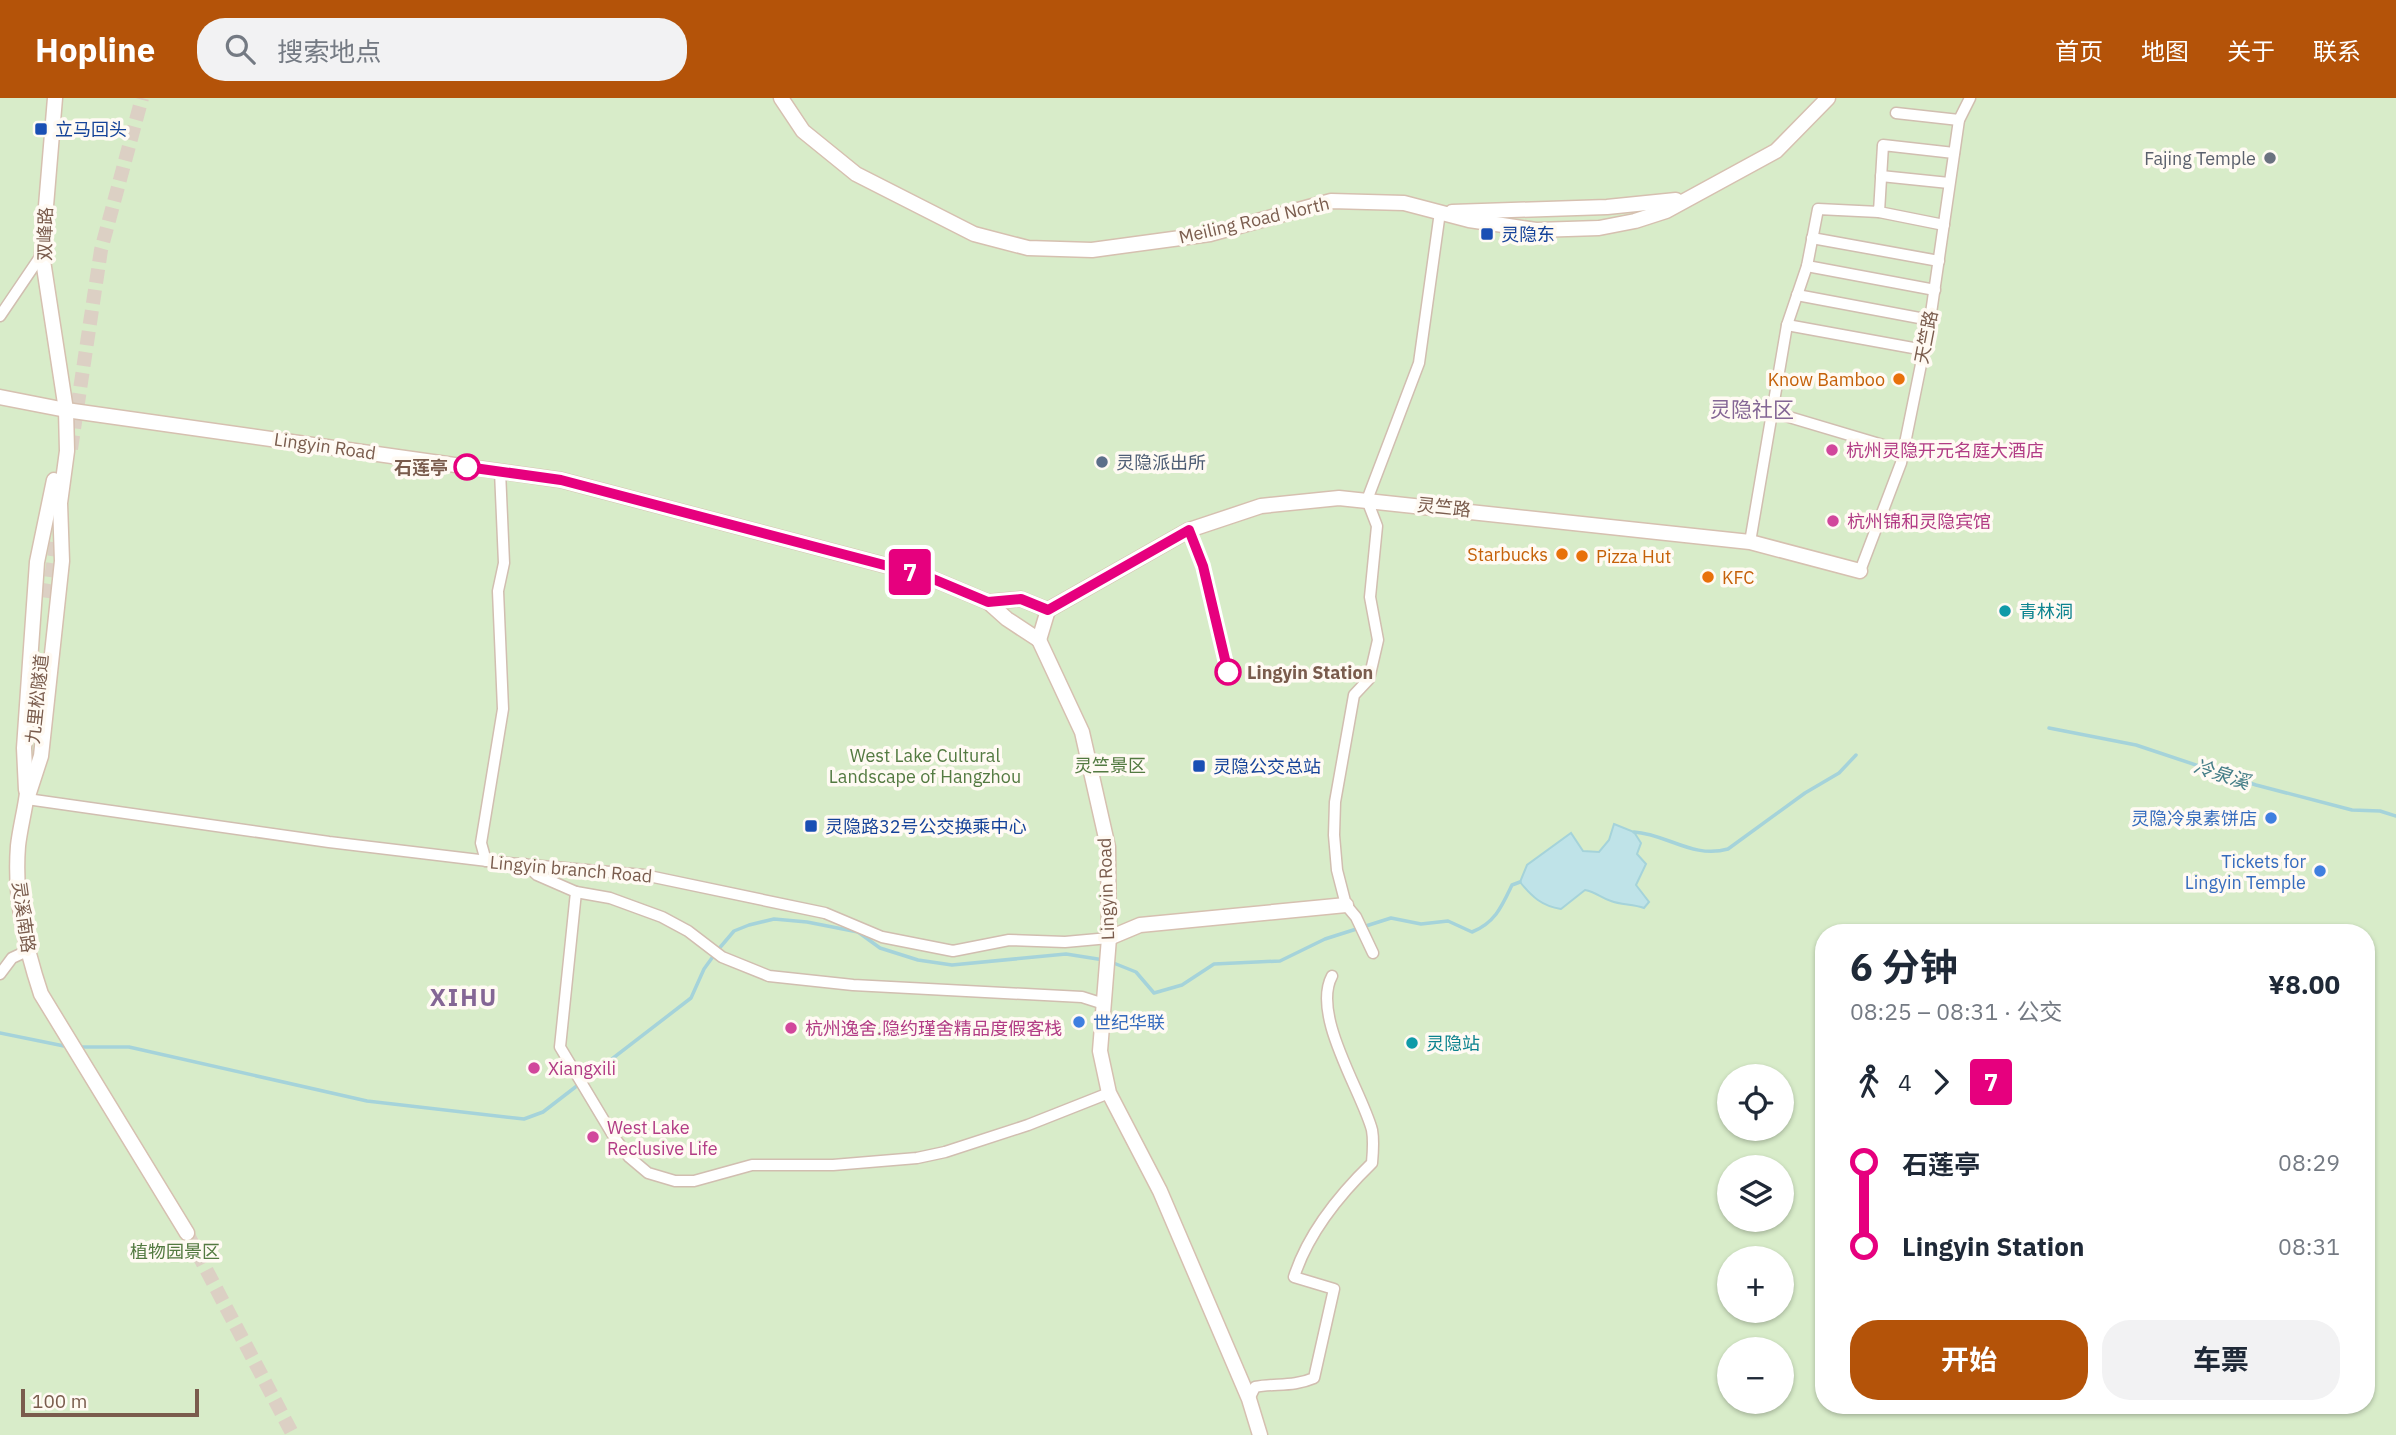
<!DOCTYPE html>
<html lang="zh">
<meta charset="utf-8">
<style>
:root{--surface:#fff;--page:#f2f2f3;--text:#1f2937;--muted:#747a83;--accent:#b45309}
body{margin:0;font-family:"IBM Plex Sans","Noto Sans SC",sans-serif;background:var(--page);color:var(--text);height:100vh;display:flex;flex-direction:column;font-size:26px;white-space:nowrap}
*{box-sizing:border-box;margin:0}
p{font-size:23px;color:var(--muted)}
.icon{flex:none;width:38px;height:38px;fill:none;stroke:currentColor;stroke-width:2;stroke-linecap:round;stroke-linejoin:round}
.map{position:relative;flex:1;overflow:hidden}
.side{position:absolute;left:1815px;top:826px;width:560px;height:490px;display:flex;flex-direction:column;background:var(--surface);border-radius:28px;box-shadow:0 2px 5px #0004}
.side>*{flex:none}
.badge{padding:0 14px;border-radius:5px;font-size:24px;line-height:46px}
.controls{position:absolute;left:1717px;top:966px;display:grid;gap:14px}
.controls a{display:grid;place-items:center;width:77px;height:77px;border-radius:50%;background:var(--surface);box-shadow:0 2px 5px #0004;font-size:35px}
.scale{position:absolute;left:21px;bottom:18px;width:178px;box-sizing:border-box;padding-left:7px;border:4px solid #7a5c4d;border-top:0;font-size:19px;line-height:24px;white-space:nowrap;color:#7a5c4d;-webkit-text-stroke:5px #fffaf3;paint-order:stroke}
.map>.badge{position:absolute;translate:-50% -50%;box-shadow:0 0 0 4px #fff}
.legs{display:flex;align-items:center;gap:10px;height:77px;padding:0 35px;font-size:23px}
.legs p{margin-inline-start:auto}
.headline{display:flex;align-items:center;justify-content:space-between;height:119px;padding:0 35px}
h1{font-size:38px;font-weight:700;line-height:52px}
.button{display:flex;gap:14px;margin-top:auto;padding:14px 35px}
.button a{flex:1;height:80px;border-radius:28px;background:var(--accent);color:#fff;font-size:28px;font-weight:700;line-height:80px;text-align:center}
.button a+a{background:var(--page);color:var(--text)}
ul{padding:0 35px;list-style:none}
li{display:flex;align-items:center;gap:24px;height:84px;font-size:26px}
li i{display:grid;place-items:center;width:10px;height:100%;margin:0 9px;background:currentColor}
li i::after{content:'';width:18px;height:18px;margin:-9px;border:5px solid;border-radius:50%;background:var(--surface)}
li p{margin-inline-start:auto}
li:first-child i{background:linear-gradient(#0000 50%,currentColor 0)}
li:last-child i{background:linear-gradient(currentColor 50%,#0000 0)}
header{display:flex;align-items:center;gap:42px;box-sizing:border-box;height:98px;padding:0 35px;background:var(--accent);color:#fff}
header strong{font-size:33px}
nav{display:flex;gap:38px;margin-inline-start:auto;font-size:24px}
.search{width:490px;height:63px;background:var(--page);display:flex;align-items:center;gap:18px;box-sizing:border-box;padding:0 24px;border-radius:28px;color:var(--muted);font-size:26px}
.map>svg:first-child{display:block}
.green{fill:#d8ecc9;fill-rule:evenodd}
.water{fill:#bfe3e8;stroke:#a5d3da;stroke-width:2}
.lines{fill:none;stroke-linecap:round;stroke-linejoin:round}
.stream{stroke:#a5d3da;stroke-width:3.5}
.secondary-tunnel{stroke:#dcd0c4;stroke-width:14;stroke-dasharray:14 7;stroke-linecap:butt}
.street-casing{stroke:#d1beb0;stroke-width:13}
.secondary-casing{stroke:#d6c0b0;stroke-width:17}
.street{stroke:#fff;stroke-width:10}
.secondary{stroke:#fff;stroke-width:14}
.line-1-casing{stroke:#fff;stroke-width:16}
.line-1{stroke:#e6007e;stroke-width:10}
.transit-dot{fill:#1a4fb4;stroke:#fffaf3;stroke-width:2.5}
.worship-dot{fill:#6b7280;stroke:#fffaf3;stroke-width:2.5}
.food-dot{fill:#e8710a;stroke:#fffaf3;stroke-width:2.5}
.hotel-dot{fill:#d1479c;stroke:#fffaf3;stroke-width:2.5}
.service-dot{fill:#5c6f8a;stroke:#fffaf3;stroke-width:2.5}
.stop-1-dot{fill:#fff;stroke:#e6007e;stroke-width:3.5}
.culture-dot{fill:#0f9aa8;stroke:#fffaf3;stroke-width:2.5}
.shop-dot{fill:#3f7fe0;stroke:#fffaf3;stroke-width:2.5}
.labels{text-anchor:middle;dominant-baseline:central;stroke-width:7;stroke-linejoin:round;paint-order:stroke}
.transit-label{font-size:18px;fill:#164399;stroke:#fffaf3;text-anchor:start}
.worship-label{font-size:18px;fill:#5b616d;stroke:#fffaf3;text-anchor:end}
.street-label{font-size:18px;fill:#7a5c4d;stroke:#fffaf3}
.food-label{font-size:18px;fill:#c56008;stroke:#fffaf3;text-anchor:end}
.hotel-label{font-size:18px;fill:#b23c85;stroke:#fffaf3;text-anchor:start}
.service-label{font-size:18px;fill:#4e5e75;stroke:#fffaf3;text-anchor:start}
.stop-label{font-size:18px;font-weight:bold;fill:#7a5c4d;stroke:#fffaf3;text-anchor:end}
.culture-label{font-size:18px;fill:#0d838f;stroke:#fffaf3;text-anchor:start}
.park-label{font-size:18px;fill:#537a41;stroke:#fffaf3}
.shop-label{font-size:18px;fill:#366cbe;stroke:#fffaf3;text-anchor:end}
.water-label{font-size:19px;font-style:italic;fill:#437c86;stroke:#fffaf3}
.quarter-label{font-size:21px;fill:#846695;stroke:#fffaf3}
.district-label{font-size:24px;font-weight:bold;letter-spacing:2px;fill:#846695;stroke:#fffaf3}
</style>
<header>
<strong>Hopline</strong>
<div class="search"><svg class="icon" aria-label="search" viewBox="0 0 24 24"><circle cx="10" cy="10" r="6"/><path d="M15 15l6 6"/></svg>搜索地点</div>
<nav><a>首页</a><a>地图</a><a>关于</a><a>联系</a></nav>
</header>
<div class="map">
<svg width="2396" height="1337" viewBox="0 0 2396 1337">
<rect width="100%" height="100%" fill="#fdf6ec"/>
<path class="green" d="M0,0H2396V1337H0ZM1824,835H2366V1307H1824ZM1729,978H1782V1031H1729ZM1729,1069H1782V1122H1729ZM1729,1160H1782V1213H1729ZM1729,1251H1782V1304H1729Z"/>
<path class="water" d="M1614,726L1634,734L1641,745L1637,756L1646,766L1636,787L1649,804L1644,810C1633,806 1621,807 1611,803C1601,800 1596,794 1585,792L1561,811C1542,808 1532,799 1520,784L1527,767L1571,735L1583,753L1599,754L1609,742Z"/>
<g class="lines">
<g class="stream">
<polyline points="2049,630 2136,647 2256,687 2352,712 2380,713 2396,718"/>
<path d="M1634,734C1667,736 1693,761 1728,751L1805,695L1839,675L1856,657"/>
<path d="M1111,864L1136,874L1154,895L1182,887L1214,866L1280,863L1325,841L1391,820L1421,826L1448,823L1472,834C1495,825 1502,808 1512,787L1520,784"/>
<polyline points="0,935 69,949"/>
<polyline points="77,949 129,949 367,1003 524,1021 543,1014 691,900 704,871 717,853 734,833 749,827 774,821 807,824 858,834 880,850 918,862 952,867 1066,856 1104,862"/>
</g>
<g class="secondary-tunnel">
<polyline points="71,351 101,152 142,0"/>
<polyline points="48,500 57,441"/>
<polyline points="187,1135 293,1337"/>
</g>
<defs>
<g id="street">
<polyline points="1896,15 1959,22"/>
<polyline points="1881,78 1949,85"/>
<polyline points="1879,114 1944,127"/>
<polyline points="1812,140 1939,163"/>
<polyline points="1807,168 1935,192"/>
<polyline points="1797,197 1930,222"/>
<polyline points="0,218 42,156"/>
<polyline points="1787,227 1924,252"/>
<polyline points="1772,314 1903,353"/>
<polyline points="1750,444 1787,227 1807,168 1818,111 1879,114 1883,47 1954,55"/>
<polyline points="1860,473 1901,365 1930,222 1959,22 1970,0"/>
<polyline points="27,701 329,744 496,764 644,777 825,815 882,839 953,853 1009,842 1065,844 1109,840"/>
<polyline points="486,763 481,745 503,611 498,493 504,465 500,373"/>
<polyline points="525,766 537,777 576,794 560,949 614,1039 629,1059 648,1075 675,1083 694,1083 752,1067 833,1067 917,1060 945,1054 1028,1027 1109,995"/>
<polyline points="576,794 610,800 662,819 688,833 722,859 769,878 853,887 1082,899 1104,906"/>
<polyline points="1373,855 1356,819 1346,807 1337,772 1334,737 1335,704 1354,597 1369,581 1378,542 1370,499 1377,428 1367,402 1419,265 1440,114"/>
<polyline points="0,876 12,860 27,853"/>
<path d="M1249,1301L1255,1289C1276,1285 1293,1289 1314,1280L1334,1191L1294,1179C1308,1135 1339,1097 1372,1065C1373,1054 1374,1043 1372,1032C1362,994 1311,917 1332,878"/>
</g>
<g id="secondary">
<polyline points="781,0 803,33 856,76 974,136 1028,150 1092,152 1210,136 1331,103 1404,105 1469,122 1536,132 1599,130 1635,123 1666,113 1776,53 1828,0"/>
<polyline points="1452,114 1607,109 1676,102"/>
<polyline points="0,299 66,312 561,382 926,478 988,504 1007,521 1039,542"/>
<polyline points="988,504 1021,501 1048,512"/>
<polyline points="1048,512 1189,432 1261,408 1339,400 1750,444 1860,473"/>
<polyline points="1039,542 1082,634 1108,749 1109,840 1100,953 1109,995 1160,1093 1249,1301 1260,1337"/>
<polyline points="1039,542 1048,512"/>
<polyline points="26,692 24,650 37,464 54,382"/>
<path d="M27,695C25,712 20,730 18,748C14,799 25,848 41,896L187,1135"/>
<polyline points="27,701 41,658 62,463 60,405 67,353 66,312 42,156 55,0"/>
<polyline points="1109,840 1140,827 1346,807"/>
</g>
</defs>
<use href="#street" class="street-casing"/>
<use href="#secondary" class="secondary-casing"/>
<use href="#street" class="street"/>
<use href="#secondary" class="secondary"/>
</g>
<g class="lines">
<defs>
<polyline id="line-1" points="467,369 561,382 926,478 988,504 1021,501 1048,512 1189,432 1203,468 1228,574"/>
</defs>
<use href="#line-1" class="line-1-casing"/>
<use href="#line-1" class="line-1"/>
</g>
<g class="transit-dot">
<rect x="34" y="24" width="14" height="14" rx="3.5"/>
<rect x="1480" y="129" width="14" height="14" rx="3.5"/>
<rect x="1192" y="661" width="14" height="14" rx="3.5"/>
<rect x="804" y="721" width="14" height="14" rx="3.5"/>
</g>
<circle class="worship-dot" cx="2270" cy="60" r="7"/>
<g class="food-dot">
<circle cx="1899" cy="281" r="7"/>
<circle cx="1562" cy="456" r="7"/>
<circle cx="1582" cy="458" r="7"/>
<circle cx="1708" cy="479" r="7"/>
</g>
<g class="hotel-dot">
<circle cx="1832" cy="352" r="7"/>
<circle cx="1833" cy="423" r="7"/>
<circle cx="791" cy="930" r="7"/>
<circle cx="534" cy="970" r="7"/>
<circle cx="593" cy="1039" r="7"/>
</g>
<circle class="service-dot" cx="1102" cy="364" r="7"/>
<g class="stop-1-dot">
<circle cx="467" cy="369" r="12"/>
<circle cx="1228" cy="574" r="12"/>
</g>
<g class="culture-dot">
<circle cx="2005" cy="513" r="7"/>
<circle cx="1412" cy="945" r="7"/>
</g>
<g class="shop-dot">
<circle cx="2271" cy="720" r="7"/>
<circle cx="2320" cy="773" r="7"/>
<circle cx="1079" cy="924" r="7"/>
</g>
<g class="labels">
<g class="transit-label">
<text x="55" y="31">立马回头</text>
<text x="1501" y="136">灵隐东</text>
<text x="1213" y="668">灵隐公交总站</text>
<text x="825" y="728">灵隐路32号公交换乘中心</text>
</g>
<g class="worship-label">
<text x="2256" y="60">Fajing Temple</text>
</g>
<g class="street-label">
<text transform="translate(1254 122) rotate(-13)">Meiling Road North</text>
<text transform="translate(45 136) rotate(-89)">双峰路</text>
<text transform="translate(1926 239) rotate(-79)">天竺路</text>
<text transform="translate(325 348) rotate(8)">Lingyin Road</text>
<text transform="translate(1444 409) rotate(6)">灵竺路</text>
<text transform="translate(37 601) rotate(-84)">九里松隧道</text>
<text transform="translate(571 771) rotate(5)">Lingyin branch Road</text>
<text transform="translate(1106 791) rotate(-92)">Lingyin Road</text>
<text transform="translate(24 819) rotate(82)">灵溪南路</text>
</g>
<g class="food-label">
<text x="1885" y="281">Know Bamboo</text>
<text x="1548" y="456">Starbucks</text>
<text x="1596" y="458" text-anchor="start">Pizza Hut</text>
<text x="1722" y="479" text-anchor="start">KFC</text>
</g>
<g class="hotel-label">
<text x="1846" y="352">杭州灵隐开元名庭大酒店</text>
<text x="1847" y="423">杭州锦和灵隐宾馆</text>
<text x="805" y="930">杭州逸舍.隐约瑾舍精品度假客栈</text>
<text x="548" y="970">Xiangxili</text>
<text x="607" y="1029">West Lake<tspan x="607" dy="21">Reclusive Life</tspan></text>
</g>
<g class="service-label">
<text x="1116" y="364">灵隐派出所</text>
</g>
<g class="stop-label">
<text x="448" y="369">石莲亭</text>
<text x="1247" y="574" text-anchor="start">Lingyin Station</text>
</g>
<g class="culture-label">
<text x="2019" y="513">青林洞</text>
<text x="1426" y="945">灵隐站</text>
</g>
<g class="park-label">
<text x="925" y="657">West Lake Cultural<tspan x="925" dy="21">Landscape of Hangzhou</tspan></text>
<text x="1110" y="667">灵竺景区</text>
<text x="175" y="1153">植物园景区</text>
</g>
<g class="shop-label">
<text x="2257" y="720">灵隐冷泉素饼店</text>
<text x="2306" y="763">Tickets for<tspan x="2306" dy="21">Lingyin Temple</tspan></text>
<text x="1093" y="924" text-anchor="start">世纪华联</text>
</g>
<g class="water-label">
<text transform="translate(2222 676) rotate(18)">冷泉溪</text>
</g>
<g class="quarter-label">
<text x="1752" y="311">灵隐社区</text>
</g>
<g class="district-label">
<text x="464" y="899">XIHU</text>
</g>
</g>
</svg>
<div class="controls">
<a><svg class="icon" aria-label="locate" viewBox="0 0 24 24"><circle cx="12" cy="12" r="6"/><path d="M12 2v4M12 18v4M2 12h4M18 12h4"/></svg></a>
<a><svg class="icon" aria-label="layers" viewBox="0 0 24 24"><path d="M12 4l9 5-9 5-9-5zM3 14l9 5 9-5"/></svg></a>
<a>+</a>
<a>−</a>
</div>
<div class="scale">100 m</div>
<b class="badge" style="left:910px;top:474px;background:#e6007e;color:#fff">7</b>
<section class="side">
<div class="headline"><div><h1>6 分钟</h1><p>08:25 – 08:31 · 公交</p></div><b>¥8.00</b></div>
<div class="legs"><svg class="icon" aria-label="walk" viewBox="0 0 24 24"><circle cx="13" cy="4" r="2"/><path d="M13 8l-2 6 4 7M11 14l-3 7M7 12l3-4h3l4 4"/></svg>4<svg class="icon" aria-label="forward" viewBox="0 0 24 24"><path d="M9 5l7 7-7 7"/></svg><b class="badge" style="background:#e6007e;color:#fff">7</b></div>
<ul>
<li><i style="color:#e6007e"></i><b>石莲亭</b><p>08:29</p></li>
<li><i style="color:#e6007e"></i><b>Lingyin Station</b><p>08:31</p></li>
</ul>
<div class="button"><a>开始</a><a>车票</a></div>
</section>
</div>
